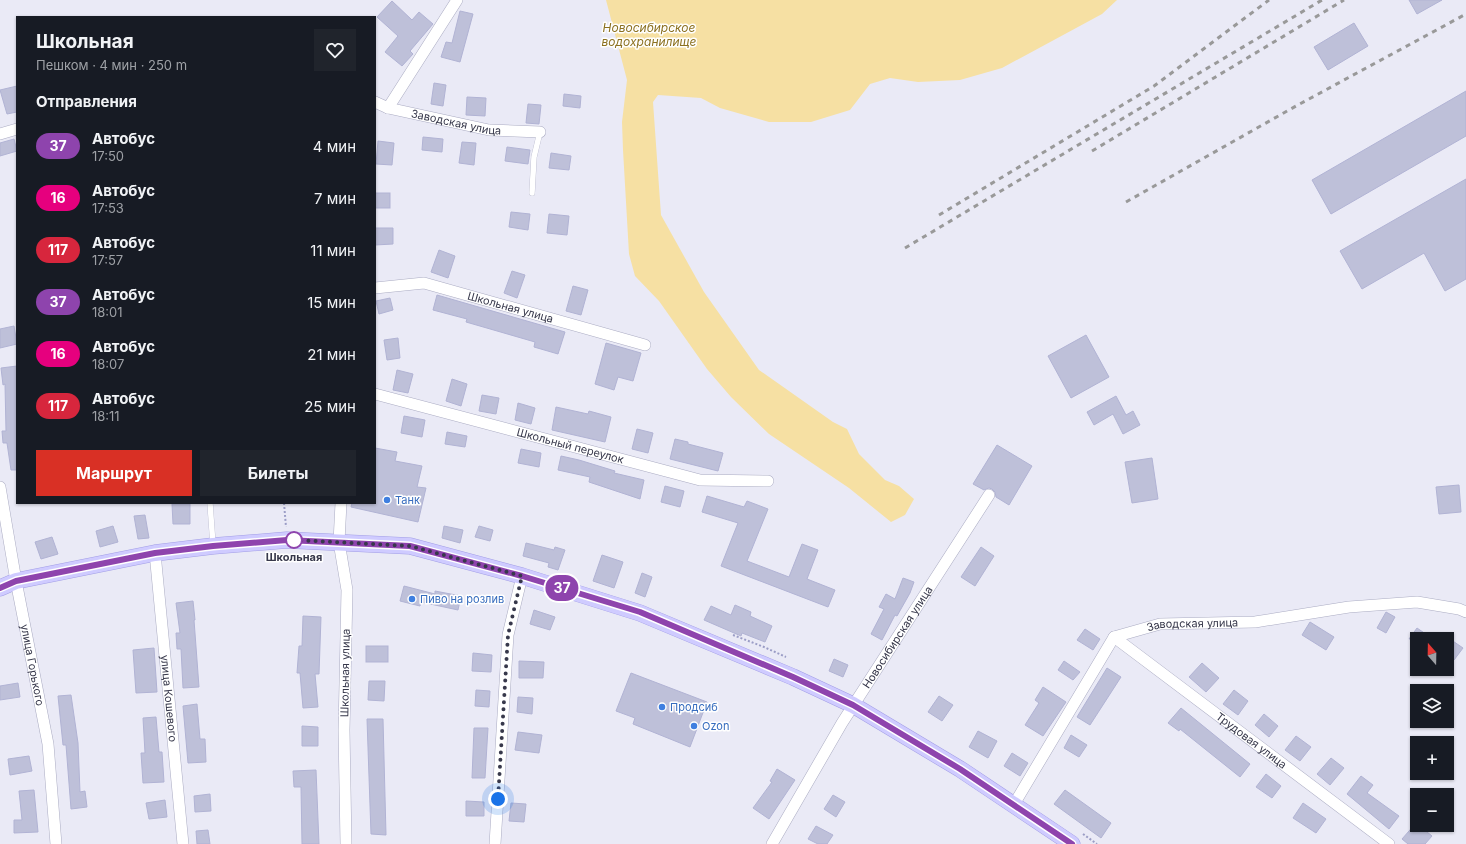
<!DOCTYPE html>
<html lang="ru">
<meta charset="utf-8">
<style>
:root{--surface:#171b24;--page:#20242c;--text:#f1f3f6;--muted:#9ea1a6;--accent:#d93025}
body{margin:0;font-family:Inter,sans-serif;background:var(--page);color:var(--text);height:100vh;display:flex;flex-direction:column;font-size:15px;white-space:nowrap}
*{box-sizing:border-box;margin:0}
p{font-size:13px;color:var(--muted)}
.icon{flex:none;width:22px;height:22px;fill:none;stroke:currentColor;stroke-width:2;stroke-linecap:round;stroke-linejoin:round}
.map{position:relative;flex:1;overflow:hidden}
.drawer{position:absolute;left:16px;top:16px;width:360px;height:488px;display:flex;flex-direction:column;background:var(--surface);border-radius:0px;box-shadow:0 1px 3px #0004}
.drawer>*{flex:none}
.badge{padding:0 8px;border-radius:13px;font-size:14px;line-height:26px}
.needle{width:26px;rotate:340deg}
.buttons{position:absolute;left:1410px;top:632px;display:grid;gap:8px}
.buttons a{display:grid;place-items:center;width:44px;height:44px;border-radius:0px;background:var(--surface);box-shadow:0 1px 3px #0004;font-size:20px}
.you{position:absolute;width:20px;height:20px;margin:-10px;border:3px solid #fff;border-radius:50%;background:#1a73e8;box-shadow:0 0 0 6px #1a73e833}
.map>.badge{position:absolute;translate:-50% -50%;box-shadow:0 0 0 2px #fff}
h2{padding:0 20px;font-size:15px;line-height:36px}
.round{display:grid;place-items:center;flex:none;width:42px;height:42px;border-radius:0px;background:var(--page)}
.overview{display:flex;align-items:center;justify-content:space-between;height:68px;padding:0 20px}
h1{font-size:19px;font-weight:700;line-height:30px}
.primary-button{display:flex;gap:8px;margin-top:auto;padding:8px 20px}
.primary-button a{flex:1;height:46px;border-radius:0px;background:var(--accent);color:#fff;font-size:16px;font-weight:700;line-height:46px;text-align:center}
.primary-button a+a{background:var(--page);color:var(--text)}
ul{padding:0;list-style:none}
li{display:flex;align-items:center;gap:12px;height:52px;padding:0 20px}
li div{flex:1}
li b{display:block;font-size:15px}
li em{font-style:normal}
li .badge{min-width:44px;font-weight:700;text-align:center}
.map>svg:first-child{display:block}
.water{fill:#f6e0a3}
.building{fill:#bec0d9;stroke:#b1b3d4}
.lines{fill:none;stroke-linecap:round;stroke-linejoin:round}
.service-casing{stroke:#abacc3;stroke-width:6}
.minor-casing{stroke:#abacc3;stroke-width:12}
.secondary-casing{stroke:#a39fe6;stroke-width:17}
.path{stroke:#9b9dc6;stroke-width:2;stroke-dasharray:2 2;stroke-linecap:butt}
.service{stroke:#fff;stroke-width:5.5}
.minor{stroke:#fff;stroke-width:11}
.secondary{stroke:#cfcbff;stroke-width:16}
.rail{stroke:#999;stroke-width:3;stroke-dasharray:5 5;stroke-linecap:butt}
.line-casing{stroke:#fff;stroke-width:9}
.line{stroke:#8e44ad;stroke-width:6}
.walk{stroke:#37384b;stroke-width:4;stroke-dasharray:0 7.2}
.shop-dot{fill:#3f7fe0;stroke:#fff;stroke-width:1.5}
.stop-dot{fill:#fff;stroke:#8e44ad;stroke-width:2}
.labels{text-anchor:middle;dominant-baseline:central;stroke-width:3;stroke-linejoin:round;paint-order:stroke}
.street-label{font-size:11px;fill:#37384b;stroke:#fff}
.shop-label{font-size:11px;fill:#366cbe;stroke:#fff;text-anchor:start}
.stop-label{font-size:11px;font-weight:bold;fill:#37384b;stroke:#fff}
.water-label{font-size:12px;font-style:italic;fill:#8c7120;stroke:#fff}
</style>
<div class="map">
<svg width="1466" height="844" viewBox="0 0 1466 844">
<rect width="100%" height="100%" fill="#eaeaf6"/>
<polygon class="water" points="606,0 1117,0 1102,14 1002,68 960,80 918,82 890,78 870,84 850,110 811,122 769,122 720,108 701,98 658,95 653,102 661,215 704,292 759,370 833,422 847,429 859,454 885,480 899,486 914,499 905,515 891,522 849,488 769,434 731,397 707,369 659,301 635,276 629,254 623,150 622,122 627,80"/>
<g class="building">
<polygon points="1409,0 1442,0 1417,14"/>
<polygon points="392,1 412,20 419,12 433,24 410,51 413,54 402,66 385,52 398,36 377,17"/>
<polygon points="460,11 473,14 460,62 441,57 446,42 452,43"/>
<polygon points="1354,23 1368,46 1328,70 1314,47"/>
<polygon points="434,83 446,85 443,106 431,104"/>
<polygon points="17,86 17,112 7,114 0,90"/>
<polygon points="1466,91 1466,136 1331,214 1312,180"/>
<polygon points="564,94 581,96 580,108 563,106"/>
<polygon points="467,97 486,98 485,116 466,115"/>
<polygon points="528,104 541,105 539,124 526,123"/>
<polygon points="423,137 443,139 442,152 422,150"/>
<polygon points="14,139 17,151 0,156 0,143"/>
<polygon points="378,141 394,143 392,165 376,164"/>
<polygon points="462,142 476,143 474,165 459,163"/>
<polygon points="507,147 530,150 528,164 505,161"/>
<polygon points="551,153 571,156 569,170 549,168"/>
<polygon points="1466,179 1466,279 1445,291 1424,253 1362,289 1340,251"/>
<rect x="375" y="193" width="15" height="15"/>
<polygon points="511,212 530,214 528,230 509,227"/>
<polygon points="549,214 569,216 567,235 547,233"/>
<polygon points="375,228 393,228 393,244 375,245"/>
<polygon points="439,250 455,256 448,278 431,272"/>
<polygon points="512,271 525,275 517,298 504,293"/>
<polygon points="573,286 588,290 581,315 566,311"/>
<polygon points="437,295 565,332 558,354 534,347 535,342 466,322 467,319 433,310"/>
<polygon points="390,298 393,310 379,314 376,301"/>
<polygon points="14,326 17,344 0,348 0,329"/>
<polygon points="1086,335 1109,377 1071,398 1048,356"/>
<polygon points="398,338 400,358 387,360 384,340"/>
<polygon points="606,343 641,353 633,381 618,377 614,390 595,384"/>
<polygon points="17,366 17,470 11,470 7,443 3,443 2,431 6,431 5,384 3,385 1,368"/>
<polygon points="397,370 413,374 408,393 393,390"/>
<polygon points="452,379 467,384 461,406 446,401"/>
<polygon points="482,395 499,398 496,414 479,411"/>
<polygon points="1116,396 1126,415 1133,411 1140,425 1123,434 1113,414 1094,425 1087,412"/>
<polygon points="518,403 535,408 531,424 515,420"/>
<polygon points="556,407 588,414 589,411 611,417 605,442 552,430"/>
<polygon points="404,416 425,420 422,437 401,433"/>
<polygon points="637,429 653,433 648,453 632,449"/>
<polygon points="447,432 467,436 465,447 445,444"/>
<polygon points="675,439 688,442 688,444 723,453 718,471 670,459"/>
<polygon points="997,445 1032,466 1009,505 996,497 995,492 992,489 989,488 984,490 973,484"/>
<polygon points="375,448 397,452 395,461 422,466 417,487 426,488 418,522 351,507 352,503 375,503"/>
<polygon points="521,449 541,453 539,467 518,463"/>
<polygon points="561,456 579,460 615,471 614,473 644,480 640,499 589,482 590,477 558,470"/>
<polygon points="1152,458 1158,499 1132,503 1125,462"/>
<polygon points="1459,485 1461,512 1439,514 1436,487"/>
<polygon points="665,486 684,491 680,507 661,502"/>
<polygon points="707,496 744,507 747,501 768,509 747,561 789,577 802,544 818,550 807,579 835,590 828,607 721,566 738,523 702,512"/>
<polygon points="172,504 190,504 190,524 173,524"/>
<polygon points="145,515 149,538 138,539 134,516"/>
<polygon points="113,526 118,542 100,547 96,531"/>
<polygon points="444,526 463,530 460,543 442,538"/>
<polygon points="479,526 493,530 490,541 475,537"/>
<polygon points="52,537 58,554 41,559 35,542"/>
<polygon points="526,543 554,550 555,547 565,550 558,570 548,567 549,563 523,556"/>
<polygon points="981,547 994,556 975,586 961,577"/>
<polygon points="602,555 623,562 614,588 593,581"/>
<polygon points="642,573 652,577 645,597 635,593"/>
<polygon points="903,578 914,582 910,593 897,616 895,615 882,640 871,634 884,609 879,607 886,594 895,599"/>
<polygon points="404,586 435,594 435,591 461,596 458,610 421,602 420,606 400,601"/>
<polygon points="193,601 195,620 194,620 199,687 183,688 181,649 177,649 176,633 180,633 176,603"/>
<polygon points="735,605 751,612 750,616 772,626 765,642 742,633 741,636 704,620 711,606 731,615"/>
<polygon points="534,610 555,617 550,630 530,624"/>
<polygon points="1386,612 1395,617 1386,633 1377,628"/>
<polygon points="303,616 321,617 319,674 315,674 318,707 303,708 300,673 297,673 299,646 302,646"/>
<polygon points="1310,622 1334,637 1326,650 1302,635"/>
<polygon points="1417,628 1433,639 1409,639"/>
<polygon points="1085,629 1100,639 1093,650 1077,640"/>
<polygon points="1447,637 1463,648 1454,660 1447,655"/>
<rect x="366" y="646" width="22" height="16"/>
<polygon points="154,648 157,692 136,693 133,650"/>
<polygon points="473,653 492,655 491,672 472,671"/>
<polygon points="834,659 848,665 843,677 829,671"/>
<polygon points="519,661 544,662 543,678 519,678"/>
<polygon points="1064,661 1080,672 1073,680 1058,670"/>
<polygon points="1202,663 1219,678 1206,692 1189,677"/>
<polygon points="1107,668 1121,677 1090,725 1077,717"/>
<polygon points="631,673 707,702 690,747 633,724 635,718 616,711"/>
<polygon points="369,681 385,681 384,701 368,700"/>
<polygon points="18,683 20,697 0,700 0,686"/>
<polygon points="1043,687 1066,702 1043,736 1025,725 1039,703 1035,700"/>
<polygon points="476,690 490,691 489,707 475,706"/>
<polygon points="1234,690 1248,701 1238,715 1223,704"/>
<polygon points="71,695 78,743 80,792 85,791 87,807 71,809 66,745 63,745 58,696"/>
<polygon points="939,696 953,705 942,721 928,712"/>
<polygon points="518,697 533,698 532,714 517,712"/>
<polygon points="197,704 200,739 205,739 206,762 188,763 183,706"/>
<polygon points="1181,708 1250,764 1240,777 1180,729 1179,731 1168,723"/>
<polygon points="1264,714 1278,726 1269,737 1255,725"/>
<polygon points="156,717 159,752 162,752 164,782 143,783 141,753 145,753 143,718"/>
<polygon points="367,719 383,719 386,835 371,834"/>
<polygon points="302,726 318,727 318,746 302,746"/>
<polygon points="474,728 488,728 485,778 472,778"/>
<polygon points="978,731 997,741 988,758 969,747"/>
<polygon points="518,732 542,735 539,753 515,750"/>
<polygon points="1071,735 1087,745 1079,757 1064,748"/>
<polygon points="1296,736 1311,747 1300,761 1285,750"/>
<polygon points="1012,753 1028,763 1020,776 1004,766"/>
<polygon points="29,756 32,771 10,775 8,759"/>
<polygon points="1331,758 1344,768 1330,785 1317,774"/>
<polygon points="777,769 795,780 769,819 753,808 772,782 770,781"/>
<polygon points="316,770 319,844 302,844 301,787 294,787 293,771"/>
<polygon points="1266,774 1281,786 1272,798 1256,787"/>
<polygon points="1361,776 1373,785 1367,793 1399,816 1389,829 1347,794"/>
<polygon points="34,790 38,832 14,833 14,820 22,820 19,791"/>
<polygon points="1065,790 1111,823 1101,838 1054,804"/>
<polygon points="210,794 211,811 195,812 194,796"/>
<polygon points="833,795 845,802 836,817 824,809"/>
<polygon points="165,800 167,817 149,819 146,803"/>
<polygon points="466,801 484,802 484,816 466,816"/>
<polygon points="511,803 526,804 524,822 509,821"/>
<polygon points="1303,803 1326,819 1316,833 1293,818"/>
<polygon points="1416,823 1432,836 1425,844 1408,844 1402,839"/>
<polygon points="816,826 833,835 827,844 818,844 808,839"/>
<polygon points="208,830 210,844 197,844 196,831"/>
</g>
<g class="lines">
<defs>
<g id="service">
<polyline points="532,193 534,157 540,132"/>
<polyline points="210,503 213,545"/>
</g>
<g id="minor">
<path id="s1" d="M375,102L388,108L489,130L540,132"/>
<polyline points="388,108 457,0"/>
<polyline points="0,134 17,129"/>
<path id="s2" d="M375,288L424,283L645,345"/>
<path id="s3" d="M375,394L700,480L768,481"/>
<path id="s4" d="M0,487L16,581L48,744L56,844"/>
<polyline points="341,503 339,542 347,590 344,730 346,844"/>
<path id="s5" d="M155,553L183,844"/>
<path id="s6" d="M1114,637L1389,844"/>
<path id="s7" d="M1013,806L1114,637L1160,624L1255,622L1349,607L1417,602L1459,609L1466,612"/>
<polyline points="495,844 508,635 522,576"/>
<path id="s8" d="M772,844L842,723L989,495"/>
</g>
<polyline id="secondary" points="0,588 16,581 155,553 213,546 287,540 410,546 522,576 640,613 793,677 853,705 960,769 1072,844"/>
</defs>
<use href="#service" class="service-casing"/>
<use href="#minor" class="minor-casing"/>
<use href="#secondary" class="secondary-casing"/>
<g class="path">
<polyline points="284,503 286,527"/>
<polyline points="733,635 764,647 786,657"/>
<polyline points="1083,834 1097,844"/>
</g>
<use href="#service" class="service"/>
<use href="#minor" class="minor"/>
<use href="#secondary" class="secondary"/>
<g class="rail">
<polyline points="1092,151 1344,0"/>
<polyline points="1126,202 1296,106 1466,14"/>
<polyline points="939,215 1154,86 1269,0"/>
<polyline points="905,248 1322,0"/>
</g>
</g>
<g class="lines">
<defs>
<polyline id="line" points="0,588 16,581 155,553 213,546 287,540 410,546 522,576 640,612 793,677 853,705 960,769 1072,844"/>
</defs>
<use href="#line" class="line-casing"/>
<use href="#line" class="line"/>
<polyline class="walk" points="294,540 410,546 522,576 508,635 498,799"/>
</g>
<g class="shop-dot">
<circle cx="387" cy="500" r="4"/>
<circle cx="412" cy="599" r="4"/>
<circle cx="662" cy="707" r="4"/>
<circle cx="694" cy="726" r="4"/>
</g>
<circle class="stop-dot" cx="294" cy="540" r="8"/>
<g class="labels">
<g class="street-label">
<text stroke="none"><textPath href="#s1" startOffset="84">Заводская улица</textPath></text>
<text stroke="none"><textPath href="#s2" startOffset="139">Школьная улица</textPath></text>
<text stroke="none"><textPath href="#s3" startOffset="202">Школьный переулок</textPath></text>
<text stroke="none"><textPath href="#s7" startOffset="277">Заводская улица</textPath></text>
<text stroke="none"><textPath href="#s8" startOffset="242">Новосибирская улица</textPath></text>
<text stroke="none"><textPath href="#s4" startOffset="181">улица Горького</textPath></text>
<text transform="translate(345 673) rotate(-89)">Школьная улица</text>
<text stroke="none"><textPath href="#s5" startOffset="146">улица Кошевого</textPath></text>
<text stroke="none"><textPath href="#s6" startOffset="172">Трудовая улица</textPath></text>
</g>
<g class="shop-label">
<text x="395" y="500">Танк</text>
<text x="420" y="599">Пиво на розлив</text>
<text x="670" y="707">Продсиб</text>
<text x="702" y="726">Ozon</text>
</g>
<g class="stop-label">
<text x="294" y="557">Школьная</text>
</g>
<g class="water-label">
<text x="649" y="27">Новосибирское<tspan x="649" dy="14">водохранилище</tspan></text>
</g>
</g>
</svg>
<div class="buttons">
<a><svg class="needle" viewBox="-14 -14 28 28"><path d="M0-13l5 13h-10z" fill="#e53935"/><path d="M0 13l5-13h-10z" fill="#9ea1a6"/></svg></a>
<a><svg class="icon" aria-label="layers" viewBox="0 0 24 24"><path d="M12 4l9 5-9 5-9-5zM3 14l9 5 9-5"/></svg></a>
<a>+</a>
<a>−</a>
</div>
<div class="you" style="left:498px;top:799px"></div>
<b class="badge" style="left:562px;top:588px;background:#8e44ad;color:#fff">37</b>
<section class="drawer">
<div class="overview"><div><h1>Школьная</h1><p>Пешком · 4 мин · 250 m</p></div><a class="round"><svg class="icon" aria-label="heart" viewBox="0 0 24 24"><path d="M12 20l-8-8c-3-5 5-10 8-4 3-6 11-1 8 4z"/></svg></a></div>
<h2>Отправления</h2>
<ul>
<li><span class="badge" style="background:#8e44ad;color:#fff">37</span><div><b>Автобус</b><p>17:50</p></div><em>4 мин</em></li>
<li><span class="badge" style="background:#e6007e;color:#fff">16</span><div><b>Автобус</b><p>17:53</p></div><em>7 мин</em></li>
<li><span class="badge" style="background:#d7263d;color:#fff">117</span><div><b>Автобус</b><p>17:57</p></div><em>11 мин</em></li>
<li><span class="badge" style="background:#8e44ad;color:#fff">37</span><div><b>Автобус</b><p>18:01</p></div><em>15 мин</em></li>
<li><span class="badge" style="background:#e6007e;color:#fff">16</span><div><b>Автобус</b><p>18:07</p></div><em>21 мин</em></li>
<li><span class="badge" style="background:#d7263d;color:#fff">117</span><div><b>Автобус</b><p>18:11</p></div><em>25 мин</em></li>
</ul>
<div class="primary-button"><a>Маршрут</a><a>Билеты</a></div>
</section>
</div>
